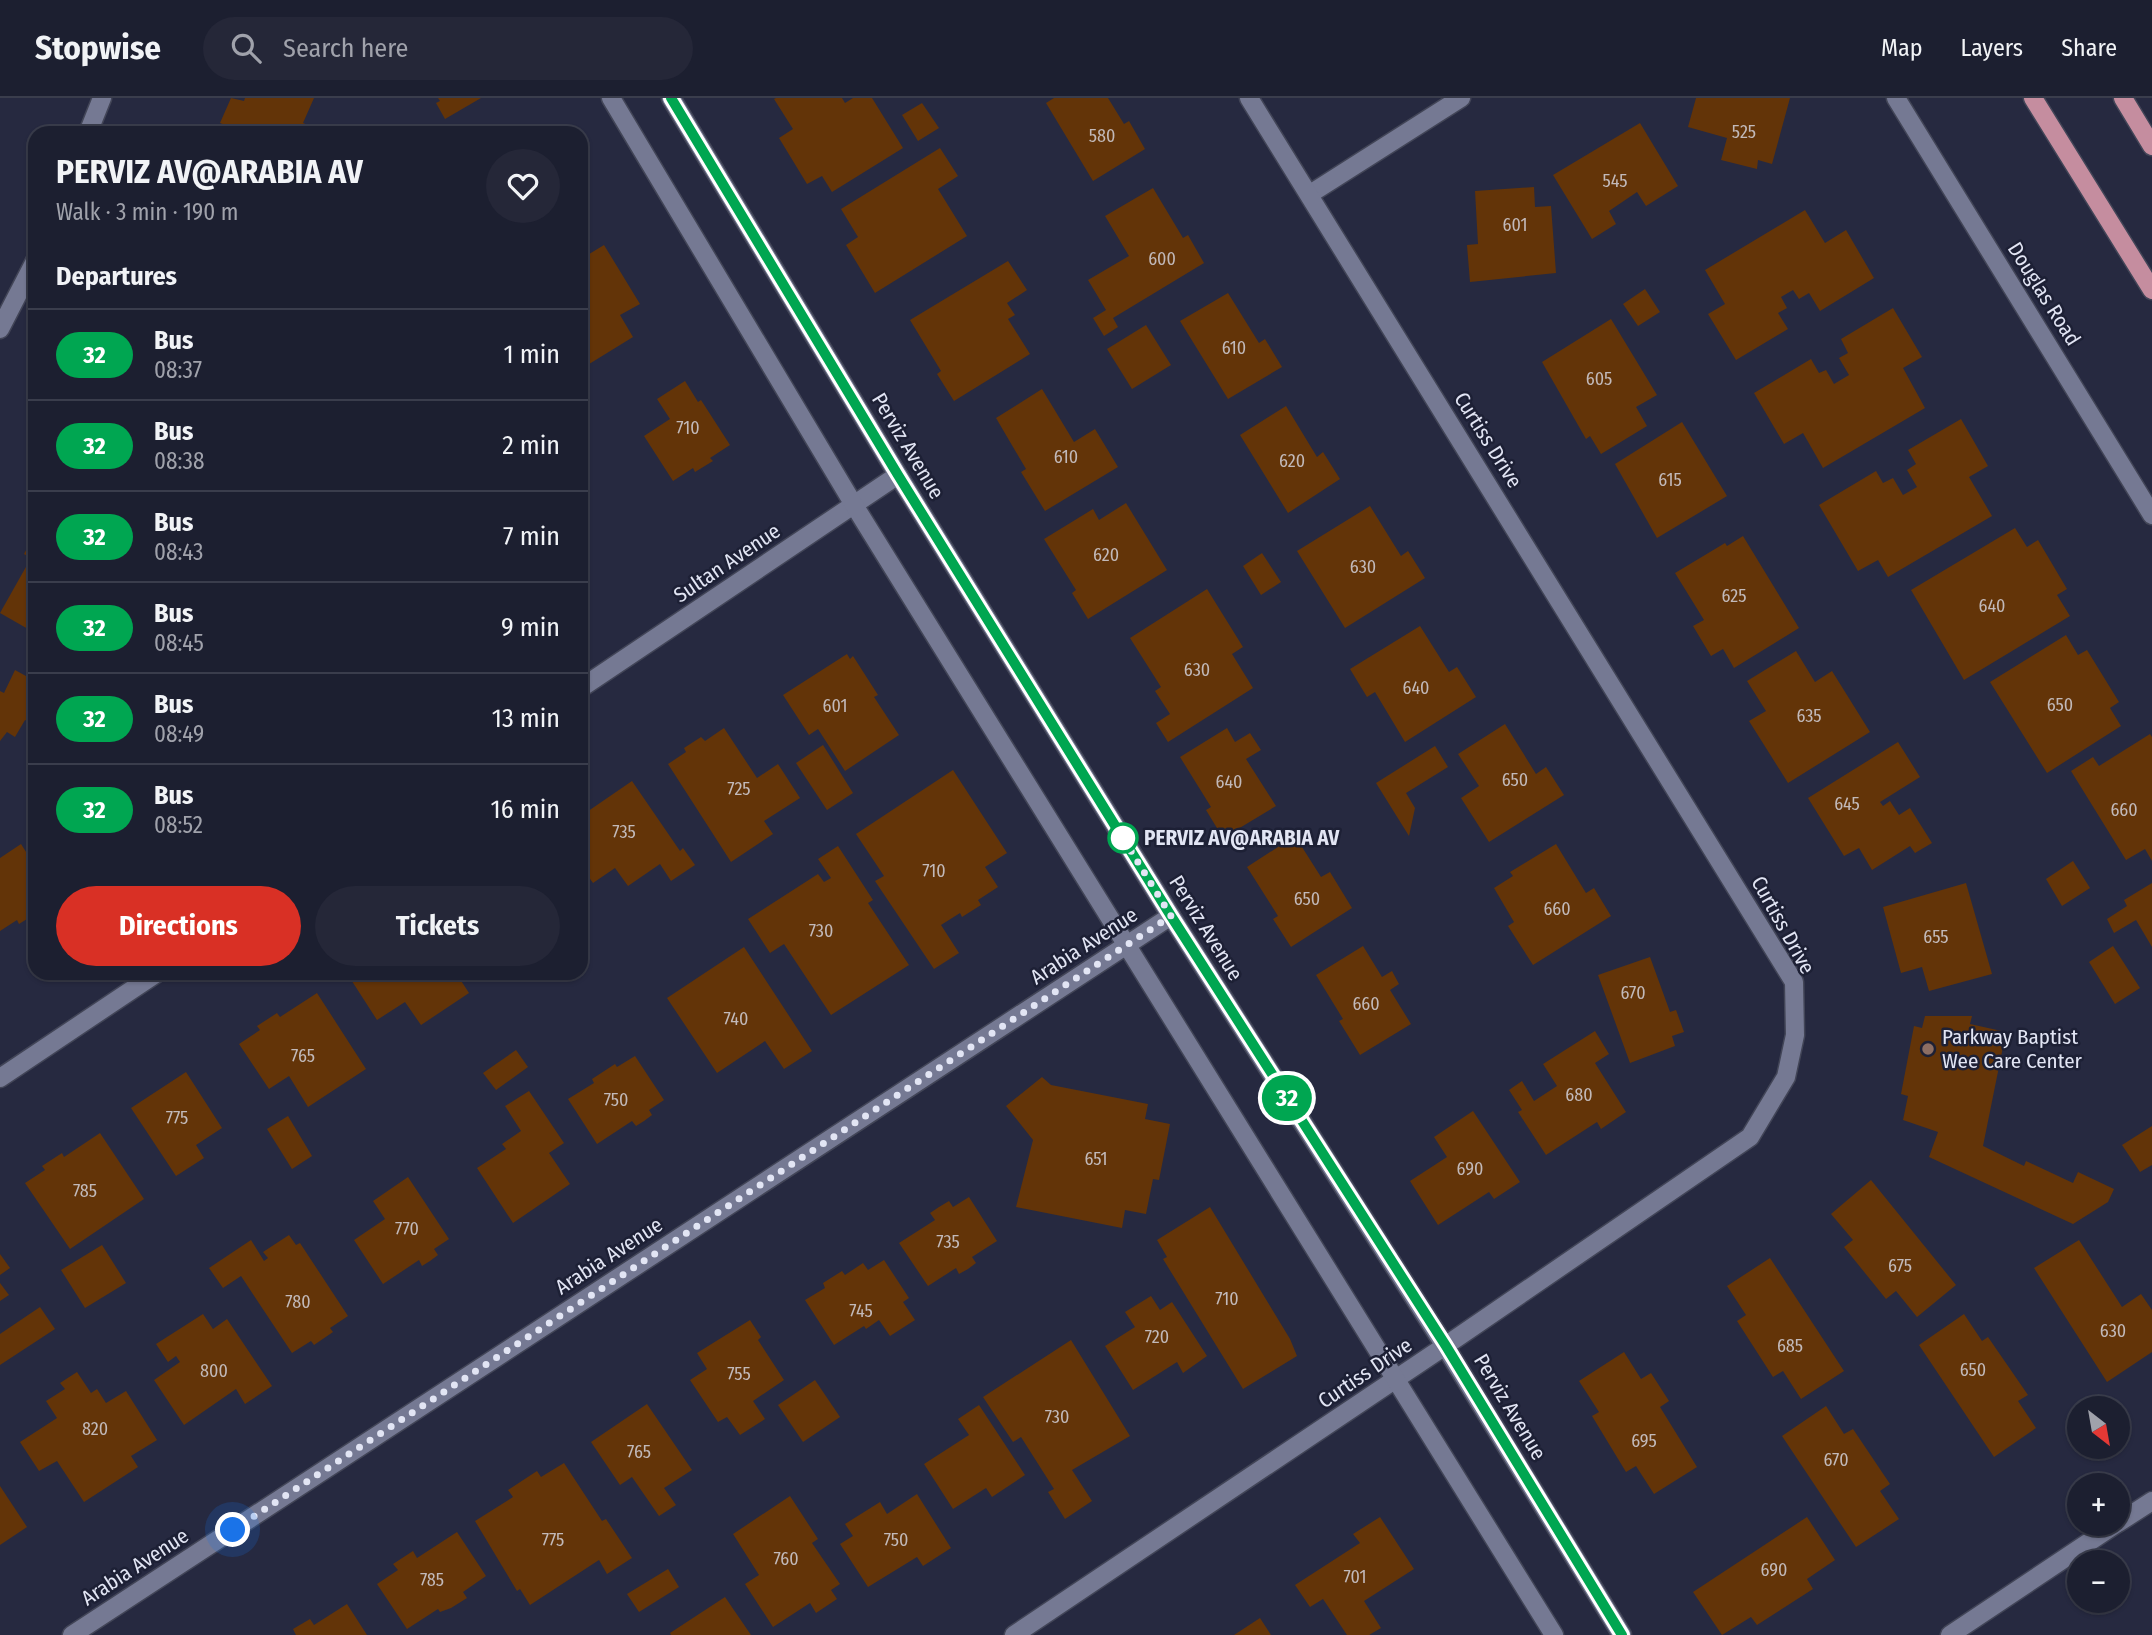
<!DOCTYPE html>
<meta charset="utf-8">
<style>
:root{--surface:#1c1f30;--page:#252738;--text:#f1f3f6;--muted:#a0a2ab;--line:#3a3d4c;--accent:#d93025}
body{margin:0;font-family:"Fira Sans Condensed",sans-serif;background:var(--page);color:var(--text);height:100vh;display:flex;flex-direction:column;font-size:26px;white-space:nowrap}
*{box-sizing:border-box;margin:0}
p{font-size:23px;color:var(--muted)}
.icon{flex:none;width:38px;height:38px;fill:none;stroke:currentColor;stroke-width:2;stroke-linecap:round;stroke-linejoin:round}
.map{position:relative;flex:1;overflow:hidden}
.drawer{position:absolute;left:28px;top:28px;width:560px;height:854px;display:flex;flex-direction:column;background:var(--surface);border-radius:21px;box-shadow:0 2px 5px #0004,0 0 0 2px var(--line)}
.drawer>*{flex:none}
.badge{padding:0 14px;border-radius:23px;font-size:24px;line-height:46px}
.needle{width:46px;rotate:149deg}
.fabs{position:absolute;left:2067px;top:1298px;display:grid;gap:14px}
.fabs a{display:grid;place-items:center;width:63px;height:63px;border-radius:50%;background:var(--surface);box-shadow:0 2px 5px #0004,0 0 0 2px var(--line);font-size:35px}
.you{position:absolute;width:35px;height:35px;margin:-18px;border:5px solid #fff;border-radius:50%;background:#1a73e8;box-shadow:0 0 0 10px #1a73e833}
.map>.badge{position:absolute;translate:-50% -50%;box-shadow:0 0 0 4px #fff}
h2{padding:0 28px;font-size:26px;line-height:63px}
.round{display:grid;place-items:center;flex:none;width:74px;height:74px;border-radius:37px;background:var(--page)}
.summary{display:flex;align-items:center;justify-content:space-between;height:119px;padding:0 28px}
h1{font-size:33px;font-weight:700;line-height:52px}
.button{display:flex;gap:14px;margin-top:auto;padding:14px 28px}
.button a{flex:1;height:80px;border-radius:42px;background:var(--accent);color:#fff;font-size:28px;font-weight:700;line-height:80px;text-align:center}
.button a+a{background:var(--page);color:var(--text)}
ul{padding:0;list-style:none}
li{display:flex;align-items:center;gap:21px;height:91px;padding:0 28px;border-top:2px solid var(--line)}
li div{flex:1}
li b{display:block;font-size:26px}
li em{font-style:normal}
li .badge{min-width:77px;font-weight:700;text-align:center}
header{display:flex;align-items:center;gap:42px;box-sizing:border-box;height:98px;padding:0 35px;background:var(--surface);border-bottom:2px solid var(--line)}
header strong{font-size:33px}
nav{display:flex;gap:38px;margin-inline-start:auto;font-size:24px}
.search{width:490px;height:63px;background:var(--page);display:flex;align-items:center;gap:18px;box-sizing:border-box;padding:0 24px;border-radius:38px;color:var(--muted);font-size:26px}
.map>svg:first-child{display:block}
.building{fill:#633408}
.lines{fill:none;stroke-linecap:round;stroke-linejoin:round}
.street-casing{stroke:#424557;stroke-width:21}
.secondary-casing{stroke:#424557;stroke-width:21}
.primary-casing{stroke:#424557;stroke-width:21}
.street{stroke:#757993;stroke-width:18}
.secondary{stroke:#757993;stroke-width:18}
.primary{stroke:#c58d9f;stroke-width:18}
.line-casing{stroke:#fff;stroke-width:16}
.line{stroke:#00a651;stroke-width:10}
.walk{stroke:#e2e5f4;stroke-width:7;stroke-dasharray:0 12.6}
.stop-dot{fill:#fff;stroke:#00a651;stroke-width:3.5}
.education-dot{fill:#8d6e63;stroke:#1d2035;stroke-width:2.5}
.labels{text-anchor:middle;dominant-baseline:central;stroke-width:5;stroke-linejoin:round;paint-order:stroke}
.number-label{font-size:18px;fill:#c2b9b9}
.street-label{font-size:21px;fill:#e2e5f4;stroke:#1d2035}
.stop-label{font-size:21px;font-weight:bold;fill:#e2e5f4;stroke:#1d2035;text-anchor:start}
.poi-label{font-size:21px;fill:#e2e5f4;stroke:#1d2035;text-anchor:start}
</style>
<header>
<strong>Stopwise</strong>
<div class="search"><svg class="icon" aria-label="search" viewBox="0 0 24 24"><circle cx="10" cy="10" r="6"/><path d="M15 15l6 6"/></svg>Search here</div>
<nav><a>Map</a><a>Layers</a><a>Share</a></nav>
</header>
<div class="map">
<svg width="2152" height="1537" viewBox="0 0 2152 1537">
<rect width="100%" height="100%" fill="#262940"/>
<g class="building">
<polygon points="231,0 244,3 245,0 314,0 303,25 327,35 230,35 232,30 220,25"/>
<polygon points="438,0 481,0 445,21 436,5 440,3"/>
<polygon points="776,0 842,0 845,5 853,0 872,0 903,50 832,94 822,78 807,86 779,40 793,31 774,1"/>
<polygon points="1054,0 1108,0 1124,26 1129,23 1145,51 1093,83 1046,5"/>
<polygon points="1696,0 1790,0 1772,66 1758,62 1757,71 1721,62 1727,40 1688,29"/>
<polygon points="922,5 939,30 918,43 902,17"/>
<polygon points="1640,25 1678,88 1646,108 1637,94 1609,113 1616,126 1592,141 1553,77"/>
<polygon points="940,50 958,78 938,91 967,138 875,195 846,147 858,139 841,111"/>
<polygon points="1534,89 1535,109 1551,108 1556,175 1470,184 1467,147 1478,146 1475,93"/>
<polygon points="1153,90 1183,140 1188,137 1204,165 1113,220 1118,229 1104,238 1093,220 1106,212 1088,182 1129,158 1105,118"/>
<polygon points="1805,112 1825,145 1846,132 1874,180 1820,213 1809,195 1799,201 1793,192 1781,199 1787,210 1778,215 1788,231 1736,262 1708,216 1725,206 1705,172"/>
<polygon points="604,147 640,206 620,217 633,239 581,271 581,161"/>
<polygon points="1008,163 1027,192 1007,205 1015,217 1008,221 1030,256 954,303 937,276 941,273 910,222"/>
<polygon points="1645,191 1660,214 1638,228 1623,206"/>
<polygon points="1228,195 1259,245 1265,241 1282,269 1228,301 1180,223"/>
<polygon points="1893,210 1922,259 1903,270 1925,310 1823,370 1803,335 1784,346 1754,295 1811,261 1819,275 1826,272 1834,286 1849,277 1839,260 1848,255 1841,241"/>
<polygon points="1611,221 1657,297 1636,309 1647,328 1601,356 1590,338 1586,341 1542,264"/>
<polygon points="1146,227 1171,267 1132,291 1107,251"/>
<polygon points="685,283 698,304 701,302 730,347 710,360 713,363 695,374 693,370 673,383 644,338 670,321 657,301"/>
<polygon points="1042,291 1074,344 1095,331 1118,369 1045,413 1021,374 1026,371 996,320"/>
<polygon points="1286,308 1317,359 1323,354 1340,381 1288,415 1240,337"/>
<polygon points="1961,321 1988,368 1969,379 1992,418 1888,479 1878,462 1858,473 1819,407 1876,373 1883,385 1893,380 1903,397 1917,389 1907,372 1916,366 1908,352"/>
<polygon points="1682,324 1727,398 1657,440 1615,366"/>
<polygon points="1126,405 1167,472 1088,521 1072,495 1076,492 1044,441 1093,411 1099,422"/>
<polygon points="1370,408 1401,458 1408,453 1425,480 1345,530 1297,453"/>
<polygon points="2015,430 2027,449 2038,442 2067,491 2057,497 2070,518 1964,582 1911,492"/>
<polygon points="35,435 35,535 0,515 31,460 24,456"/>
<polygon points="1743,438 1799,530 1734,570 1723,551 1711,558 1693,528 1704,522 1675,475 1725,445 1727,448"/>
<polygon points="1262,455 1281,484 1261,497 1243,468"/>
<polygon points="1207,491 1243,549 1232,556 1253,590 1168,644 1156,625 1170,616 1155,593 1161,589 1130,540"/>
<polygon points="1420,528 1449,574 1457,569 1476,599 1405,644 1375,594 1367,599 1350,571"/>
<polygon points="2066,537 2078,557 2087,552 2119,604 2110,610 2121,628 2047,675 1990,584"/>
<polygon points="1796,553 1815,584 1832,573 1870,634 1788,685 1749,623 1766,613 1747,583"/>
<polygon points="847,556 850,561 853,558 878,597 874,599 899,637 845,673 818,631 809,637 783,597"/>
<polygon points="15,572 35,583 35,627 25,622 15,639 7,634 0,643 0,593 4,595"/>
<polygon points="1505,626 1536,676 1546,669 1564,697 1489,744 1461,700 1479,688 1458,656"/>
<polygon points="724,630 757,680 778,666 800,700 764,723 773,736 731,764 668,666 686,654 684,650 701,639 705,643"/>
<polygon points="1227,630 1235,644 1250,635 1261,652 1246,661 1276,708 1223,740 1206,712 1211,709 1180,659"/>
<polygon points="2150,636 2152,639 2152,763 2145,751 2126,762 2071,673 2093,659 2099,668"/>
<polygon points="1898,644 1920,679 1880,704 1883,708 1890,703 1899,717 1910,710 1932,745 1915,755 1910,748 1872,772 1859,750 1844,758 1808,700"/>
<polygon points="823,647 853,695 827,712 796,665"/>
<polygon points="1435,648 1448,669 1406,695 1415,710 1409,738 1376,685"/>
<polygon points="953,672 1007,755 985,769 998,789 978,802 981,807 962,819 960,815 941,827 959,855 934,871 875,783 884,778 856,736"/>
<polygon points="632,683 680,753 683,750 695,767 671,783 660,766 628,788 615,770 593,785 581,768 581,718"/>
<polygon points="1295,738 1321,779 1330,774 1352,810 1291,849 1273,821 1278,818 1247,769"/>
<polygon points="21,746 35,768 35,816 19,826 17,822 0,833 0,760"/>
<polygon points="1556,746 1586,795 1594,790 1611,818 1533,867 1508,828 1514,824 1494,790 1513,778 1510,774"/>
<polygon points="838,748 873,802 868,805 909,867 831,917 784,846 770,855 748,821 818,776 824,784 831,780 818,761"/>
<polygon points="2073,763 2090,790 2062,808 2046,781"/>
<polygon points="1966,785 1992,876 1929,893 1922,869 1901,875 1883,809"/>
<polygon points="2152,785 2152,849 2136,822 2114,835 2107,821 2127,808 2124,802"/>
<polygon points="1363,848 1382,879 1392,873 1399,886 1390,892 1411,926 1360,957 1339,923 1343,921 1316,877"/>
<polygon points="2113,848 2140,890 2115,906 2089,864"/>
<polygon points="744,849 812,953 784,971 765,943 717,975 667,900"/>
<polygon points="1650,859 1670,914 1676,912 1684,934 1672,938 1675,948 1630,965 1598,877"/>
<polygon points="351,875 456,875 469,895 421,927 405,904 377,922 348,877"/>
<polygon points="317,895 366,971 308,1009 289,978 269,991 239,946 260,932 257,928 277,915 280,919"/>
<polygon points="1925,918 1972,918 1970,926 2006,934 1983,1048 2024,1068 2026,1063 2073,1085 2078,1074 2114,1091 2108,1104 2073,1126 1929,1059 1938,1034 1903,1022 1908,998 1901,996 1914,928 1922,930"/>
<polygon points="1595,933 1609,956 1595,965 1626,1014 1601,1031 1597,1024 1546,1057 1518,1014 1522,1012 1509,992 1522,983 1534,1003 1557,988 1543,966"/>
<polygon points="516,952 528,969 496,992 483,975"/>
<polygon points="635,958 664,1002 649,1012 652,1017 644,1023 636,1028 632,1023 597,1046 568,1001 594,985 592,981 615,966 617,969"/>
<polygon points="186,974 222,1030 196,1047 204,1060 176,1078 131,1010"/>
<polygon points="1042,979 1051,987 1148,1006 1145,1021 1170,1026 1159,1082 1153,1081 1146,1116 1125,1112 1122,1130 1016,1109 1033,1042 1006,1008"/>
<polygon points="529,993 564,1045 549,1055 570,1086 513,1125 477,1070 506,1051 502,1046 521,1033 505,1008"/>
<polygon points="1473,1013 1520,1084 1494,1101 1489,1094 1438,1127 1410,1083 1447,1059 1434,1039"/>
<polygon points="288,1018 312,1058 292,1071 267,1031"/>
<polygon points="2152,1028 2152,1067 2140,1074 2122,1047"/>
<polygon points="100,1035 144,1101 70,1151 25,1085 45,1072 42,1068 62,1055 64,1059"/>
<polygon points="408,1079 449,1141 434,1151 438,1157 430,1163 422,1168 419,1162 383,1186 354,1142 385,1121 373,1103"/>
<polygon points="1871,1082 1956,1187 1917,1219 1896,1193 1886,1201 1844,1149 1853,1142 1831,1116"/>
<polygon points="969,1099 997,1143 972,1159 976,1165 968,1171 959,1176 956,1170 928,1188 899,1145 935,1122 930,1115 939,1109 949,1103 953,1109"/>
<polygon points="1210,1109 1290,1241 1297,1258 1243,1291 1163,1161 1167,1159 1157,1142"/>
<polygon points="289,1137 296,1147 300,1145 348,1218 330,1230 333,1234 314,1247 311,1243 292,1255 241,1178 223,1190 209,1170 251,1142 264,1163 268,1160 263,1154"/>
<polygon points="2079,1142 2122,1209 2141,1196 2152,1212 2152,1254 2107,1284 2034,1170"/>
<polygon points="102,1147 126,1185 85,1210 61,1172"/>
<polygon points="0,1156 10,1170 0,1177"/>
<polygon points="1770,1160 1844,1273 1801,1301 1783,1273 1773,1279 1737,1223 1746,1217 1727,1188"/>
<polygon points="884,1162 909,1200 903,1204 915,1222 890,1238 879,1222 866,1231 864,1228 834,1247 805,1202 825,1190 823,1185 842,1173 845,1177 863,1165 868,1172"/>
<polygon points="0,1185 9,1197 0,1203"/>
<polygon points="1151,1198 1160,1212 1172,1204 1207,1258 1183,1275 1177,1264 1133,1292 1105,1248 1135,1229 1125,1214"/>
<polygon points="40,1209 55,1231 0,1267 0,1236"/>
<polygon points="203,1216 213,1231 227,1221 272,1288 245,1306 236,1291 184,1327 154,1282 180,1264 176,1258 168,1264 156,1246"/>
<polygon points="1964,1216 1982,1243 1988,1239 2028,1297 2018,1303 2036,1330 1994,1359 1919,1247"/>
<polygon points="750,1222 761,1239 758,1242 784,1282 753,1303 765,1321 740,1337 727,1319 718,1324 690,1282 707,1271 697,1255"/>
<polygon points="1071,1242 1130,1338 1072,1372 1092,1403 1065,1421 1048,1394 1054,1391 1021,1339 1013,1344 983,1299"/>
<polygon points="1624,1254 1641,1281 1651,1275 1669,1303 1660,1309 1697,1369 1654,1396 1636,1368 1626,1374 1592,1318 1599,1314 1579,1283"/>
<polygon points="77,1274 91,1295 97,1291 106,1305 126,1293 157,1342 131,1358 138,1369 84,1404 57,1363 39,1373 20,1344 57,1320 46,1303 65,1291 60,1285"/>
<polygon points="815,1282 840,1319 803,1344 778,1307"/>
<polygon points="647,1306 692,1372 664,1390 676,1407 659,1418 632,1379 620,1387 591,1344"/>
<polygon points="979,1307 1025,1377 992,1399 986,1390 953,1411 924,1366 969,1337 958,1321"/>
<polygon points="1826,1308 1844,1336 1853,1331 1890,1386 1880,1393 1899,1421 1856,1449 1782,1338"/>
<polygon points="564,1365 602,1423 606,1421 632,1460 607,1476 599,1462 530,1507 520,1491 517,1493 475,1423 513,1399 508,1392 537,1373 541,1379"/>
<polygon points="0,1388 27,1429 0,1447"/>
<polygon points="917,1396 951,1450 923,1468 917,1459 868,1489 840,1446 853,1438 845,1426 880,1404 887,1416"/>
<polygon points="790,1398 818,1441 812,1445 840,1486 831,1492 837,1501 816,1515 810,1505 773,1529 745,1486 759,1477 733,1436"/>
<polygon points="1380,1419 1414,1471 1364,1503 1381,1530 1369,1537 1347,1537 1323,1501 1310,1509 1295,1487 1360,1445 1353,1436"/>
<polygon points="1807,1419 1835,1462 1807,1481 1813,1491 1757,1527 1751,1519 1722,1537 1693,1494"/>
<polygon points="457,1434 486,1478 463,1494 467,1500 451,1510 440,1514 438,1511 407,1531 377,1486 398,1472 393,1466 413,1453 417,1460"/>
<polygon points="668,1471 679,1489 639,1514 627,1496"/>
<polygon points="725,1499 751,1537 671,1537 670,1535"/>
<polygon points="347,1506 367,1537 296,1537 293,1531 310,1521 314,1527"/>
<polygon points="1260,1520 1271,1537 1234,1537"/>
</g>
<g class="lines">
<defs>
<g id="street">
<polyline points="1896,0 2152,417"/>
<polyline points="88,35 102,0"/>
<polyline points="1310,96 1461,0"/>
<polyline points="0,231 35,163"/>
<polyline points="581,590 898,377"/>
<polyline points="0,980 157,875"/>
<polyline points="72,1537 1171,818"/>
<polyline points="1014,1537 1445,1248 1750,1039 1786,979 1795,937 1794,884 1249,0"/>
</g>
<g id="secondary">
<polyline points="611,0 854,407 1554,1537"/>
<polyline points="671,0 898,377 1171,818 1445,1248 1622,1537"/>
<polyline points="2118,1425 2152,1403"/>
<polyline points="1950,1537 2116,1426"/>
</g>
<g id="primary">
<polyline points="2033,0 2152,192"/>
<polyline points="2123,0 2152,48"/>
</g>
</defs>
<use href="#street" class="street-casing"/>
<use href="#secondary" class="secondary-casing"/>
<use href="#primary" class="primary-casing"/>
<use href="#street" class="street"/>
<use href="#secondary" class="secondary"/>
<use href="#primary" class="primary"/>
</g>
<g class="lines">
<defs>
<polyline id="line" points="671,0 898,377 1171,818 1446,1248 1622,1537"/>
</defs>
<use href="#line" class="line-casing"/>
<use href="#line" class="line"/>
<polyline class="walk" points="233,1432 1171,818 1123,740"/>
</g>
<circle class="stop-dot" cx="1123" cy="740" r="14"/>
<circle class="education-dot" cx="1928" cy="951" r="7"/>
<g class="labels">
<g class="number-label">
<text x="1744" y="34">525</text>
<text x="1102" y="38">580</text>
<text x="1615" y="83">545</text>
<text x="1515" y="127">601</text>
<text x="1162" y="161">600</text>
<text x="1234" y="250">610</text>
<text x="1599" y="281">605</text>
<text x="688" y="330">710</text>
<text x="1066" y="359">610</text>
<text x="1292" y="363">620</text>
<text x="1670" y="382">615</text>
<text x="1106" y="457">620</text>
<text x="1363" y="469">630</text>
<text x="1734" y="498">625</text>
<text x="1992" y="508">640</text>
<text x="1197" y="572">630</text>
<text x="1416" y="590">640</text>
<text x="2060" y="607">650</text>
<text x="835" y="608">601</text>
<text x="1809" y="618">635</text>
<text x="1515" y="682">650</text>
<text x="1229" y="684">640</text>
<text x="739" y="691">725</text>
<text x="1847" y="706">645</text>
<text x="2124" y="712">660</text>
<text x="624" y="734">735</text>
<text x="934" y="773">710</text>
<text x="1307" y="801">650</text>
<text x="1557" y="811">660</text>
<text x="821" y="833">730</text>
<text x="1936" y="839">655</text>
<text x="1633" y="895">670</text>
<text x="1366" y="906">660</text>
<text x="736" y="921">740</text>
<text x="303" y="958">765</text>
<text x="1579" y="997">680</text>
<text x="616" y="1002">750</text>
<text x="177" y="1020">775</text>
<text x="1096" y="1061">651</text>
<text x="1470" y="1071">690</text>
<text x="85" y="1093">785</text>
<text x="407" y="1131">770</text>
<text x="948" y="1144">735</text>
<text x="1900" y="1168">675</text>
<text x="1227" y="1201">710</text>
<text x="298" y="1204">780</text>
<text x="861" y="1213">745</text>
<text x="2113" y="1233">630</text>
<text x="1157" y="1239">720</text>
<text x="1790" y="1248">685</text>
<text x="1973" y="1272">650</text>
<text x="214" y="1273">800</text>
<text x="739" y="1276">755</text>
<text x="1057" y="1319">730</text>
<text x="95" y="1331">820</text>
<text x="1644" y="1343">695</text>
<text x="639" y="1354">765</text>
<text x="1836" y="1362">670</text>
<text x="553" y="1442">775</text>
<text x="896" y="1442">750</text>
<text x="786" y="1461">760</text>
<text x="1774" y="1472">690</text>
<text x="1355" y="1479">701</text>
<text x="432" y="1482">785</text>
</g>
<g class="street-label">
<text transform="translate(2044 196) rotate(58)">Douglas Road</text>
<text transform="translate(1488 342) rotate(58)">Curtiss Drive</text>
<text transform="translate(908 348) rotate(59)">Perviz Avenue</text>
<text transform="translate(727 465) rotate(-34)">Sultan Avenue</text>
<text transform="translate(1783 827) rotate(61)">Curtiss Drive</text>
<text transform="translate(1206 830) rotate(58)">Perviz Avenue</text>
<text transform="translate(1084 848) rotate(-33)">Arabia Avenue</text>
<text transform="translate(609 1158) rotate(-33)">Arabia Avenue</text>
<text transform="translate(1365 1275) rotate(-34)">Curtiss Drive</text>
<text transform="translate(1510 1309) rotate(59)">Perviz Avenue</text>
<text transform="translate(135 1469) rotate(-33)">Arabia Avenue</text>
</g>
<g class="stop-label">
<text x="1144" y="740">PERVIZ AV@ARABIA AV</text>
</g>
<g class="poi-label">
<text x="1942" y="939">Parkway Baptist<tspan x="1942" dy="24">Wee Care Center</tspan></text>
</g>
</g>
</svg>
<div class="fabs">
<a><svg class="needle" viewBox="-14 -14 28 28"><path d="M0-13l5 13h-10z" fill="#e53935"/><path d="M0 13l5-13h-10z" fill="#a0a2ab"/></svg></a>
<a>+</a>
<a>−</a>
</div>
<div class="you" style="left:233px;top:1432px"></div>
<b class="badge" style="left:1287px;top:1000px;background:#00a651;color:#fff">32</b>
<section class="drawer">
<div class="summary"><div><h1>PERVIZ AV@ARABIA AV</h1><p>Walk · 3 min · 190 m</p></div><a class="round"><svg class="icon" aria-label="heart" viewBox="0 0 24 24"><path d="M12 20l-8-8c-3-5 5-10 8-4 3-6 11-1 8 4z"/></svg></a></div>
<h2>Departures</h2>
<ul>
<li><span class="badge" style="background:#00a651;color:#fff">32</span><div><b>Bus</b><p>08:37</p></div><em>1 min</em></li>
<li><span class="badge" style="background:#00a651;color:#fff">32</span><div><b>Bus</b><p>08:38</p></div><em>2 min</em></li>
<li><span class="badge" style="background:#00a651;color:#fff">32</span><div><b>Bus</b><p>08:43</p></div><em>7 min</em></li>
<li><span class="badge" style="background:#00a651;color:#fff">32</span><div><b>Bus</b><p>08:45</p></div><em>9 min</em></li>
<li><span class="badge" style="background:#00a651;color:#fff">32</span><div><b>Bus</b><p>08:49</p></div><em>13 min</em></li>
<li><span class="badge" style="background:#00a651;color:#fff">32</span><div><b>Bus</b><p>08:52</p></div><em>16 min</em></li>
</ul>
<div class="button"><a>Directions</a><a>Tickets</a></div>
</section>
</div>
